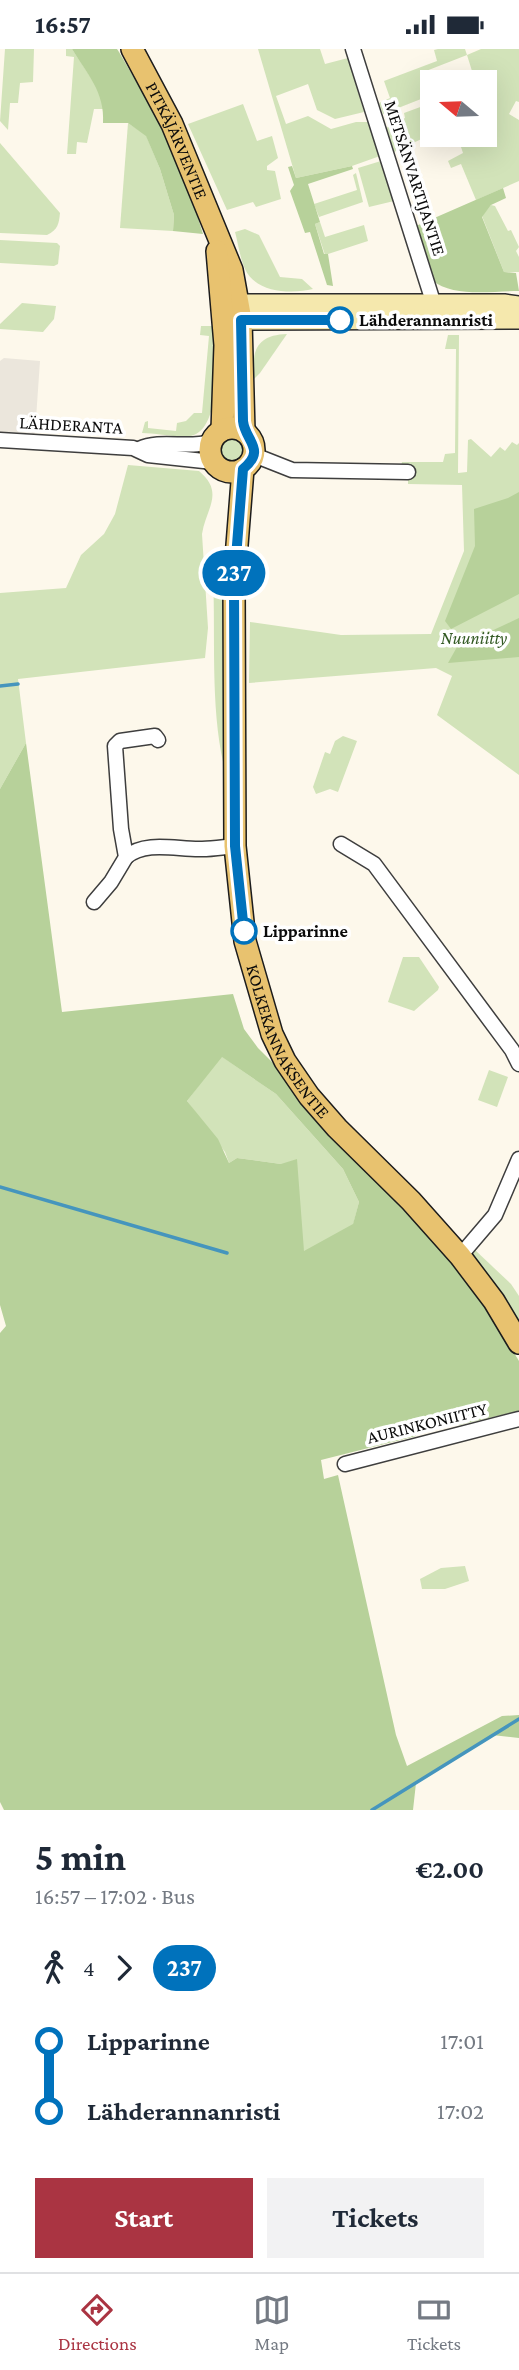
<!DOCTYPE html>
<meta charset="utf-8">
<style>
:root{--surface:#fff;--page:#f2f2f3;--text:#1f2937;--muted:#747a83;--line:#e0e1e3;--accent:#aa3442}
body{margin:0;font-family:"Crimson Pro",serif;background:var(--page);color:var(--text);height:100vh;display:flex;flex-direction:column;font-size:26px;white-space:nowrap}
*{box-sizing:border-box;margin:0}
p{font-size:23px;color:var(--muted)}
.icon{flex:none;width:38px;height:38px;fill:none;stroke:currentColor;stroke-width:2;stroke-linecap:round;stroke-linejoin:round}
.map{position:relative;height:1761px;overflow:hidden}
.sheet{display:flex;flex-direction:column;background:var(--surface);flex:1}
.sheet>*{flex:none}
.badge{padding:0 14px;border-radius:23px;font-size:24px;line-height:46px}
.needle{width:46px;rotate:289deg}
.controls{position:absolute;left:420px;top:21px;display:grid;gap:14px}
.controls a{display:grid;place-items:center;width:77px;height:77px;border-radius:0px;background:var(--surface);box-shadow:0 7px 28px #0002;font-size:35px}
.map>.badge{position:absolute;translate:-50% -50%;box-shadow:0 0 0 4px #fff}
.legs{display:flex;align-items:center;gap:10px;height:77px;padding:0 35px;font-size:23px}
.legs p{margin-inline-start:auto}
.head{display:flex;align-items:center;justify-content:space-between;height:119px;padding:0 35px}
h1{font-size:38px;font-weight:700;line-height:52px}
.button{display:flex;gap:14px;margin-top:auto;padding:14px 35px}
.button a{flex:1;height:80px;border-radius:0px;background:var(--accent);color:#fff;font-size:28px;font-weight:700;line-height:80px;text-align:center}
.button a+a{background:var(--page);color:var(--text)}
ul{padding:0 35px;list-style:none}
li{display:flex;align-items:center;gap:24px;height:70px;font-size:26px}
li i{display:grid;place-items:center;width:10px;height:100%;margin:0 9px;background:currentColor}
li i::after{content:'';width:18px;height:18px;margin:-9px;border:5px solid;border-radius:50%;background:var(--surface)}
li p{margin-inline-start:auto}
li:first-child i{background:linear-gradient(#0000 50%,currentColor 0)}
li:last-child i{background:linear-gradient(currentColor 50%,#0000 0)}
.status{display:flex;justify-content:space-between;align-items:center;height:49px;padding:0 35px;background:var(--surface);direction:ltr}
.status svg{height:19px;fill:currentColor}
.dock{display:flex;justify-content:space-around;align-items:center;height:98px;border-top:2px solid var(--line);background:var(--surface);font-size:19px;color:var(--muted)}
.dock a{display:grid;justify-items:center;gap:4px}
.dock .current{color:var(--accent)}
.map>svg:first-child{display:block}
.green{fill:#d2e3b9}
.forest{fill:#b7d19a;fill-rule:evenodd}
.plaza{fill:#ebe6dc}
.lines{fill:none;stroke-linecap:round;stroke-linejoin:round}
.stream{stroke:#4595bd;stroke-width:3.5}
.minor-casing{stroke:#3e3e3e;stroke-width:17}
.secondary-casing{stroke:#2d2d2d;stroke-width:22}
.primary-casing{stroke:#1c1c1c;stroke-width:24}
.minor{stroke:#fff;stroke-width:14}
.secondary{stroke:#f5e8ad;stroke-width:19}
.primary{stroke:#e8c26f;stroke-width:21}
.line-1-casing{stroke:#fff;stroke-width:16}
.line-1{stroke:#0072bc;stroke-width:10}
.stop-1-dot{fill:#fff;stroke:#0072bc;stroke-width:3.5}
.labels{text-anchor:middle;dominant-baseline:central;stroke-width:7;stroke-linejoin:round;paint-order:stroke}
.street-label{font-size:18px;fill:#0b0b0b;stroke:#fff}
.stop-label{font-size:18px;font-weight:bold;fill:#0b0b0b;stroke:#fff;text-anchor:start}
.park-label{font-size:18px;font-style:italic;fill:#335a24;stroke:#fff}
</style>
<div class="status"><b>16:57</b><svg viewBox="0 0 49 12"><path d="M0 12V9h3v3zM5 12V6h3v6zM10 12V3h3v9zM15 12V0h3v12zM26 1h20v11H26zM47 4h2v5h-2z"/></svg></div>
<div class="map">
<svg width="519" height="1761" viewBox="0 0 519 1761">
<rect width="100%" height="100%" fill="#fdf8eb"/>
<g class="green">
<polygon points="5,0 34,0 33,33 20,34 18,54 10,54 8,81 0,72"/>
<polygon points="66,0 72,0 99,41 104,60 94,60 87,94 77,93 76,105 67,105 74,8 66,7"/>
<polygon points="258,0 320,0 325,15 348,9 364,63 335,70 317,61 308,35 276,47 286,75 308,67 331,80 356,73 368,73 380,107 352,117 296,129"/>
<polygon points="438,0 465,0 467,6 481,0 519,0 519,53 516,52 509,65 519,71 519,132 476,151 461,115 451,119 448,112 463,104 460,95 468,91 467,86 485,86 485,33 451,33 450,30 472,22 467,6 426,22 430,35 421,38 423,46 421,50 383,65 379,54 390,49 384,32 437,12 434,1"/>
<polygon points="243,55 257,92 272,87 278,109 267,117 267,121 275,122 281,150 256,158 253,153 227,161 188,75"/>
<polygon points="423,57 429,58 432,68 432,85 394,103 386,79 405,69 404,64"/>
<polygon points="128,74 146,86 160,120 174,166 173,182 120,179"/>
<path d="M0,94L60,164C59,174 58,181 47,186L0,184Z"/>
<polygon points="381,112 394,152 369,158 358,119"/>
<polygon points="356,124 363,153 319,168 314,155 357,141 353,126"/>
<polygon points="491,156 495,157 508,182 511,181 519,198 516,202 519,208 519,223 504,223 482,167"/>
<polygon points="320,173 325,188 364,176 368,192 325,206 315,175"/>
<path d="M245,180L259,186L280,228L302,230L313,240C291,245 256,244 245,220C240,209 238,194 235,183Z"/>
<polygon points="0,191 57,194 60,197 58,215 54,217 0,214"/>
<polygon points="22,254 56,257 54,270 43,283 0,280 0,275"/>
<path d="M201,277H213C214,302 224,379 191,387C178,389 155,384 142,384L145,373L148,372V379L176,382L177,374L186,372L194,364H202L209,287L200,286Z"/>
<path d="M287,285L260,324L254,330C251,301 257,286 287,285Z"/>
<polygon points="448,286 459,286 458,424 467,423 468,391 471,390 491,408 500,398 505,402 512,393 517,396 519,394 519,726 437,666 452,627 436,619 249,634 250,573 341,586 431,585 464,502 462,436 408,435 408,430 413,429 414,418 401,417 402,413 443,413 445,405 455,404 456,300 445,300"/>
<circle cx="231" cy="402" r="14"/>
<path d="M128,416L199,422C225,444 206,459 202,485L208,579L205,609L18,630L26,694L0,740V544L66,539L81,506L104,485L115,465Z"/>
<path d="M215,511H219L227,553L228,732C209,669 216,593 213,528L216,527Z"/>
<polygon points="343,687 357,692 338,743 330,740 316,745 313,738 325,703 330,705 335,692"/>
<polygon points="403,908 419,908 439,938 438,941 414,962 388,953"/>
<polygon points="221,1007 276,1045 343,1120 359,1153 353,1176 304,1203 281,1115 237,1109 229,1114 225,1103 187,1052"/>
<polygon points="489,1021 508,1028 497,1058 478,1051"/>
<polygon points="474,1200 511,1235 519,1247 519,1277 472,1208"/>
<polygon points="465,1517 469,1532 445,1540 422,1540 420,1530 441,1519"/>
</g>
<g class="forest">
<path d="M72,0H117L119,3L137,34L147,44L182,118L203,185L173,182L174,166L160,120L146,87L128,74H103C105,43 87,25 72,0Z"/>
<polygon points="292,117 296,129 352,117 353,120 308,135 320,173 315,175 324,205 328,205 333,237 327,236 310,183 305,184 290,142 294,136 288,118"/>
<path d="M503,139L506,149L491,156L482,168L504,223L516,224L519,242C492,242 453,249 432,231L416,177Z"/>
<polygon points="519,443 519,545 451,580 445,572 475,497 474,460 508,449"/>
<polygon points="519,569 519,608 448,614 457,598"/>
<path d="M26,694L62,963L233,945L244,980L258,999L275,1016L322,1075L452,1212L480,1248L519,1312V1362L459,1376L455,1364L413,1374L416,1387L321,1411L324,1430L338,1426L396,1686L407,1717L502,1667L519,1666V1689L492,1686L416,1734L413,1761H4L0,1753V1284L6,1277L0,1256V740ZM222,1008L276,1045L343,1120L359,1153L353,1175L304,1202L297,1110L281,1115L237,1109L229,1114L218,1090L187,1052Z"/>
</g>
<polygon class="plaza" points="4,309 40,312 35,384 32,387 8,386 0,383 0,312"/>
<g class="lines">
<g class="stream">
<polyline points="0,637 18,635"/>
<polyline points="0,1138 227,1204"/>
<polyline points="372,1761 519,1670"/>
</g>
<defs>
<g id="minor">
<polyline points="353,0 436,262"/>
<polyline points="0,391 133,399 148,406 213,413"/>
<path d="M139,400C161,390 187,400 211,393"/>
<polyline points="254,406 292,421 408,423"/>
<polyline points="341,795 374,815 512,1001 519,1015"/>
<path d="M126,808C146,791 178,801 202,800C213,800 224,798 235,797"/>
<polyline points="94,853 111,833 126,808 121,780 115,697 120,692 155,687 158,691"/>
<polyline points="460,1207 495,1166 519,1110"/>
<polyline points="345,1415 519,1370"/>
</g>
<g id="secondary">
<polyline points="227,263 240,255 504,255 519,257"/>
<polyline points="228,267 241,271 519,270"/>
</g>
<g id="primary">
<path id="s1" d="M132,0L172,75L232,221L241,271L244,382"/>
<polyline points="217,202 225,296 222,381"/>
<circle cx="232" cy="401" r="22"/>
<path id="s2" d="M243,420L234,534L235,797L245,892L272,985L285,1012L309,1047L337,1079L411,1152L460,1207L494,1252L519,1294"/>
</g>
</defs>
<use href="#minor" class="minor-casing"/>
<use href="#secondary" class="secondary-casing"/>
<use href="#primary" class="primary-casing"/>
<use href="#minor" class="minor"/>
<use href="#secondary" class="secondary"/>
<use href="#primary" class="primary"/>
</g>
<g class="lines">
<defs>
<path id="line-1" d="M244,882L235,797L234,534L243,420C267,400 245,392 243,372L241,271H340"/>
</defs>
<use href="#line-1" class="line-1-casing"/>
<use href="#line-1" class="line-1"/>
</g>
<g class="stop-1-dot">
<circle cx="340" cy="271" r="12"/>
<circle cx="244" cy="882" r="12"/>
</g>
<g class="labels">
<g class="street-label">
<text stroke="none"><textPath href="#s1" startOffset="102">PITKÄJÄRVENTIE</textPath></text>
<text transform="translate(415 129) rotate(72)">METSÄNVARTIJANTIE</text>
<text transform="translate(71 376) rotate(3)">LÄHDERANTA</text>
<text stroke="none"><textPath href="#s2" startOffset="583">KOLKEKANNAKSENTIE</textPath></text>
<text transform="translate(427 1374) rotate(-14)">AURINKONIITTY</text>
</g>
<g class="stop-label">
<text x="359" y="271">Lähderannanristi</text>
<text x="263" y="882">Lipparinne</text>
</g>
<g class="park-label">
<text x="474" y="589">Nuuniitty</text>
</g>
</g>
</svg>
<div class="controls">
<a><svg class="needle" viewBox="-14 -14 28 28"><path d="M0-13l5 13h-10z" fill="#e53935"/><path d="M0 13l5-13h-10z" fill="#747a83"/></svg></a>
</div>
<b class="badge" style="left:234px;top:524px;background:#0072bc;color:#fff">237</b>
</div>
<section class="sheet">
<div class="head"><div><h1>5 min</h1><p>16:57 – 17:02 · Bus</p></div><b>€2.00</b></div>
<div class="legs"><svg class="icon" aria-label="walk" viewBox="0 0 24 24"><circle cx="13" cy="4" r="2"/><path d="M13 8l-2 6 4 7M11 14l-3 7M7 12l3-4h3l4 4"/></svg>4<svg class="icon" aria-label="forward" viewBox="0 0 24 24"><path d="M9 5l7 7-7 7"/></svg><b class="badge" style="background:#0072bc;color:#fff">237</b></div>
<ul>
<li><i style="color:#0072bc"></i><b>Lipparinne</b><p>17:01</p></li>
<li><i style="color:#0072bc"></i><b>Lähderannanristi</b><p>17:02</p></li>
</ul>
<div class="button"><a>Start</a><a>Tickets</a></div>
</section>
<nav class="dock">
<a class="current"><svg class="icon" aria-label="directions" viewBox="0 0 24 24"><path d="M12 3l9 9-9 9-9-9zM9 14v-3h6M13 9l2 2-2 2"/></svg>Directions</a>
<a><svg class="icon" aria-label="map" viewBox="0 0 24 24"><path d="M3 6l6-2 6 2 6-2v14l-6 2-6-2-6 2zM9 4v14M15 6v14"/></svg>Map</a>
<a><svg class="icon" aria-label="tickets" viewBox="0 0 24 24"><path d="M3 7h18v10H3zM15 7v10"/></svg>Tickets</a>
</nav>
